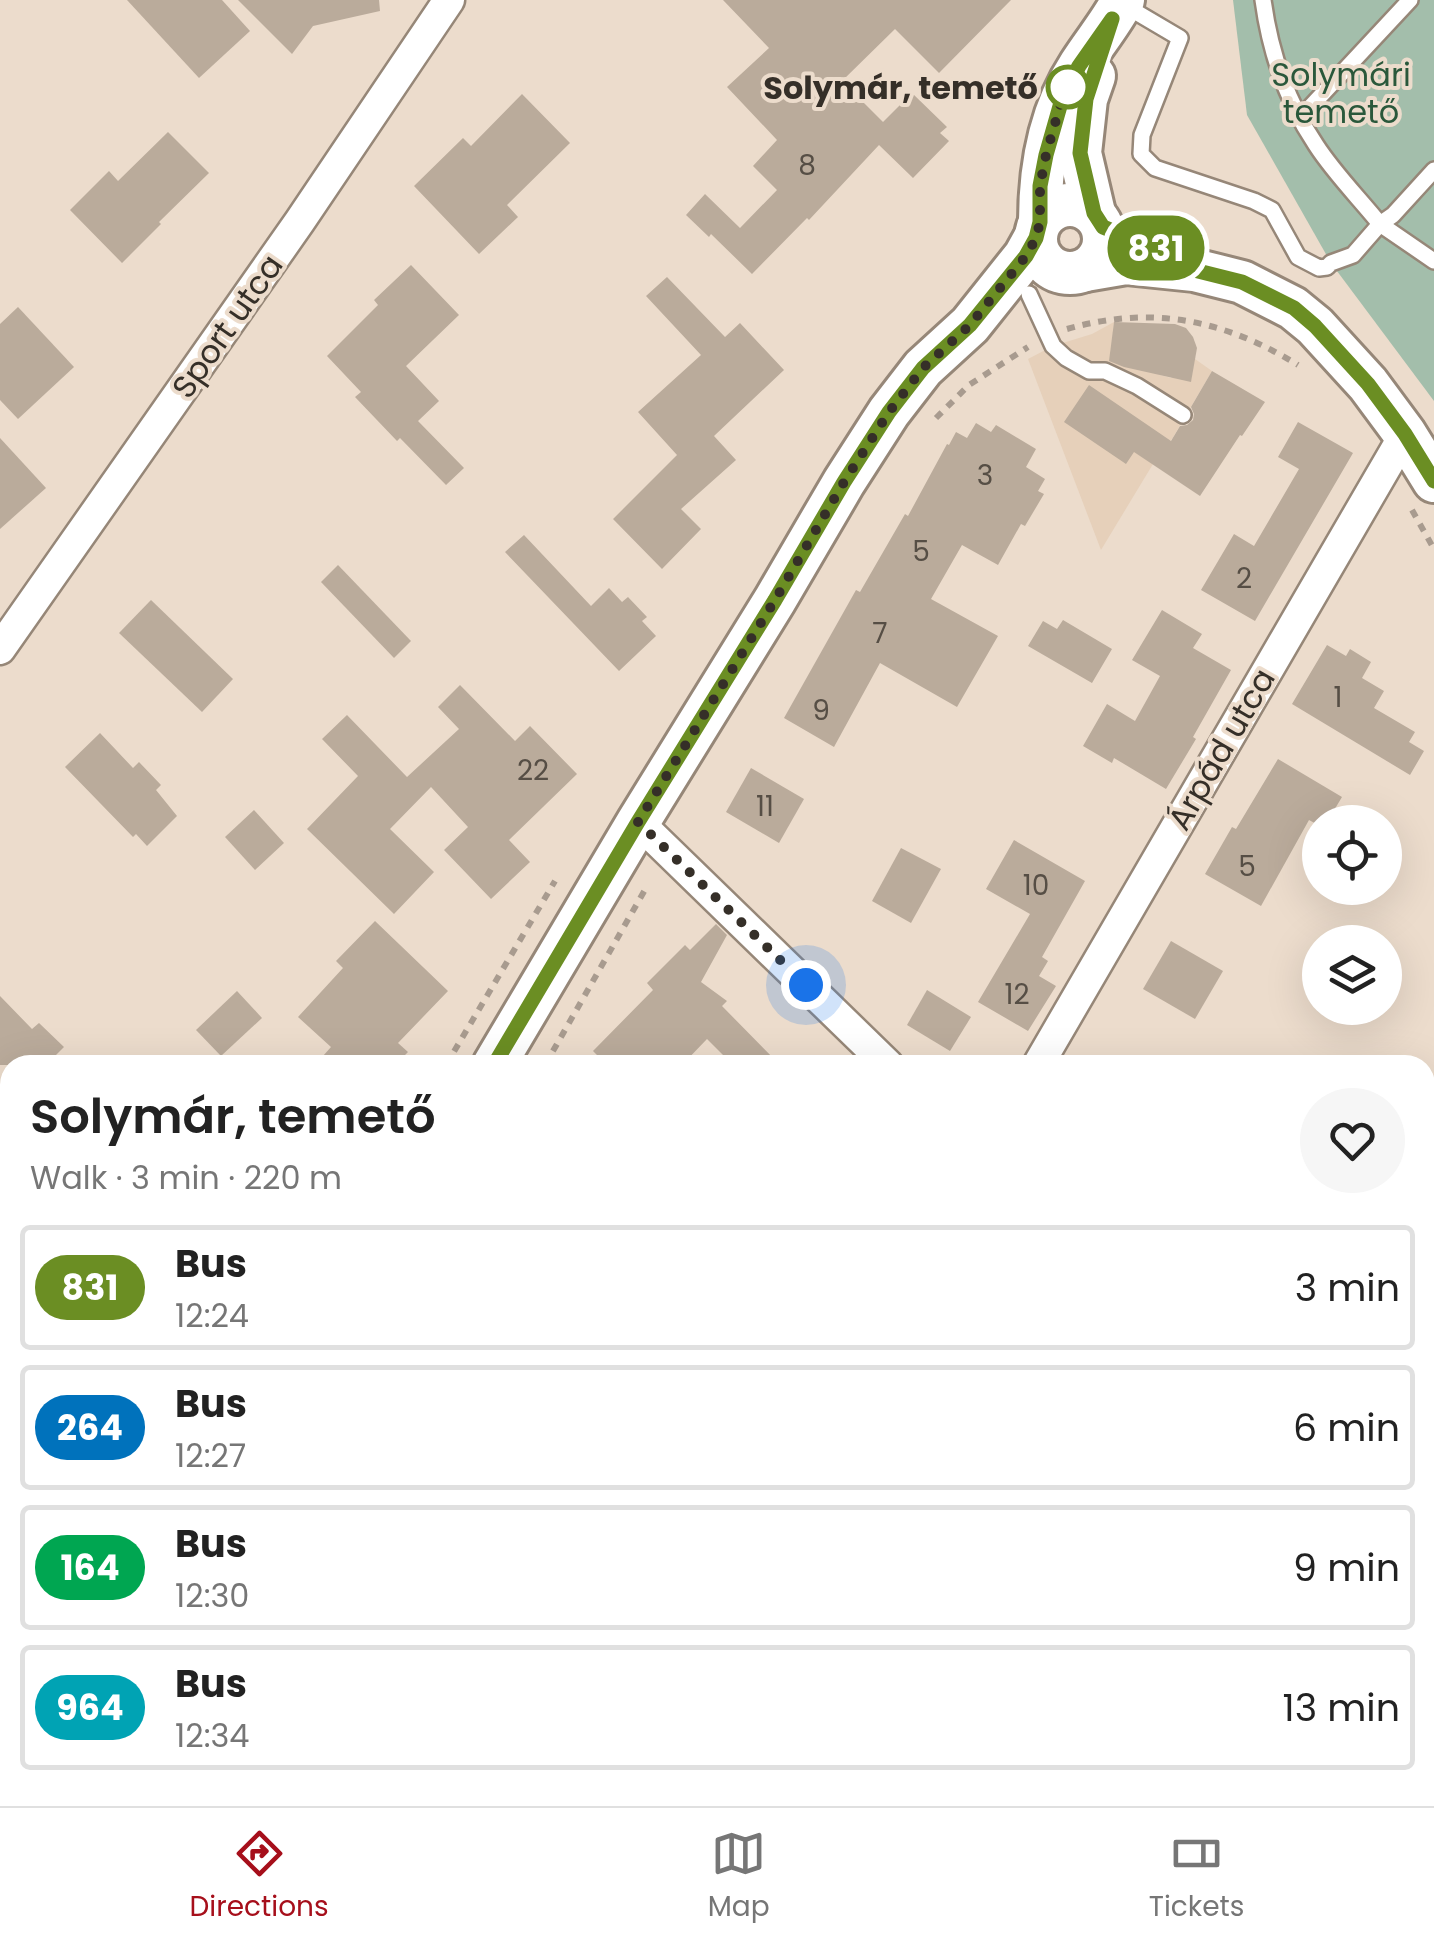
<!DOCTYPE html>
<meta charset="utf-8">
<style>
:root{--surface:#fff;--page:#f6f6f6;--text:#222;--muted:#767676;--line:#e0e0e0;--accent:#a60f1b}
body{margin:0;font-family:Poppins,sans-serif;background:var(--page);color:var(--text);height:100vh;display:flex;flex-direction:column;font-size:38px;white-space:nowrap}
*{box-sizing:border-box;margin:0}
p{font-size:32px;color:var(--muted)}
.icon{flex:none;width:55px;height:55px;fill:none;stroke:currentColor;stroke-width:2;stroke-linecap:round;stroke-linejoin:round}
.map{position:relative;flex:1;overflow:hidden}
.side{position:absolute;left:0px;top:1055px;width:1435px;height:752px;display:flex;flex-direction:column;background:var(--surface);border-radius:30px 30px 0 0;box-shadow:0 10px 40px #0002}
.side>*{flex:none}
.badge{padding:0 20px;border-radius:32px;font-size:35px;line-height:65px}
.tools{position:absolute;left:1302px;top:805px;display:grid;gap:20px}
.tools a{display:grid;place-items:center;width:100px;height:100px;border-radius:50%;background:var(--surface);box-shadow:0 10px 40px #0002;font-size:50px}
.you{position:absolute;width:50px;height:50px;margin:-25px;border:8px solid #fff;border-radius:50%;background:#1a73e8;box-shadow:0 0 0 15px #1a73e833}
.map>.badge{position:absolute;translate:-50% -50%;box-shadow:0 0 0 5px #fff}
.round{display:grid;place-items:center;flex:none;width:105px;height:105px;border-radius:52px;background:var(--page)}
.head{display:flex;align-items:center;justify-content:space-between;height:170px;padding:0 30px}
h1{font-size:48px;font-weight:600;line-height:75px}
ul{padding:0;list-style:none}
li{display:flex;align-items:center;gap:30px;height:125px;margin:0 20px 15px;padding:0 10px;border:5px solid var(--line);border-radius:10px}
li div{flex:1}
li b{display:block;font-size:38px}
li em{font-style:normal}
li .badge{min-width:110px;font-weight:700;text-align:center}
.dock{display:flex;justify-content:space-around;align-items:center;height:140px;border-top:2px solid var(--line);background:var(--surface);font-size:28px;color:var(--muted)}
.dock a{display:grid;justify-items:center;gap:5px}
.dock .current{color:var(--accent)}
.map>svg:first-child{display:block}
.built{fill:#e6d0ba}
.green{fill:#a3beab}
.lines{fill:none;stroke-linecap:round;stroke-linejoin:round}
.stream{stroke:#7a8ea4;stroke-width:10}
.building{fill:#baab9b}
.lane-casing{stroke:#968778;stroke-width:20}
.street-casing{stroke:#968778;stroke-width:35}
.secondary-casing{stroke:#968778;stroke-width:48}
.path{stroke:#a89b8f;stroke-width:6;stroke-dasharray:8 8;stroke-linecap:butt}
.lane{stroke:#fff;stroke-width:15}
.street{stroke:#fff;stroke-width:30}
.secondary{stroke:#fff;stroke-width:42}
.line-casing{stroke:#fff;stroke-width:22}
.line{stroke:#6b8e23;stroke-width:15}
.walk{stroke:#352f28;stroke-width:10;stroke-dasharray:0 18}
.stop-dot{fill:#fff;stroke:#6b8e23;stroke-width:5}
.labels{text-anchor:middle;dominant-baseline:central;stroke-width:8;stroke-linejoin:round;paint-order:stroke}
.number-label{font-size:28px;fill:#564e45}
.park-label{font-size:32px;fill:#2a583b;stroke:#ecdccc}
.stop-label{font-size:32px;font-weight:bold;fill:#352f28;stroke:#ecdccc;text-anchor:end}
.street-label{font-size:32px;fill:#352f28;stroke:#ecdccc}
</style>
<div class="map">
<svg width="1434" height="1806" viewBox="0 0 1434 1806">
<rect width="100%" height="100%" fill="#ecdccc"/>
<g class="built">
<polygon points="1114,322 1112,343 1160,375 1171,378 1195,359 1212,371 1172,439 1165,446 1153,464 1101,550 1028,359 1053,346 1092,334"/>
<polygon points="471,1798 604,1798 609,1806 474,1806"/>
</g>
<polygon class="green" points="1233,0 1434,0 1434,401 1331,263 1247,115"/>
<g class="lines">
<g class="stream">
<polyline points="1425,1575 1434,1558"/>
<polyline points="1306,1806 1310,1798"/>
</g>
</g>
<g class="building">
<polygon points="127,0 222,0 250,31 199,78"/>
<polygon points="238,0 379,0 380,11 313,26 292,54"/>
<polygon points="723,0 1011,0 939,73 895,29 842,81 883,122 912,93 947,127 940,133 949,141 913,178 879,145 809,220 807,218 752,274 711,234 709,237 686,215 705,194 740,228 777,190 753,166 777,140 727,87 769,48"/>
<polygon points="522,94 570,143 507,205 518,217 479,254 414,186 463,138 471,146"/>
<polygon points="168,132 209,173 159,222 161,224 122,263 70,210 109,171 118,181"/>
<polygon points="411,265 459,315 406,366 439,401 418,421 464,468 446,485 400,438 397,441 355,397 361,392 327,356 378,305 374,300"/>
<polygon points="667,277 725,337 740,323 784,370 714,436 736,460 681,509 701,529 662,569 613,519 677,455 638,412 701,355 646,296"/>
<polygon points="18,307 74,367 18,419 0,400 0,324"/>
<polygon points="1114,322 1175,324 1186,328 1193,337 1197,348 1191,382 1124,367 1109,361"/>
<polygon points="1212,371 1265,402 1242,436 1240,435 1200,496 1134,452 1126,464 1064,422 1089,385 1171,441 1180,426 1187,425 1193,420 1194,414 1191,407"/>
<polygon points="1298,422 1353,453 1255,621 1201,590 1234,534 1254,546 1299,469 1278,457"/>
<polygon points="976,423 991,432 996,425 1036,449 1026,467 1045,479 1038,491 1044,494 1025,526 1021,524 998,565 962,545 931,599 998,636 957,707 880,663 834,747 784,718 856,590 860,592 905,514 908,516 947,444 949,445 956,432 967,438"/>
<polygon points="0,438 46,488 0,529"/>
<polygon points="524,535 591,606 609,588 622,602 628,597 647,617 642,621 656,636 619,671 505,552"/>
<polygon points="338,565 411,641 394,658 321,582"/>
<polygon points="151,600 233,679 202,712 119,633"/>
<polygon points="1162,610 1202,634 1193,648 1231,670 1193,737 1196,739 1166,789 1114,758 1112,763 1083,746 1107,704 1135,721 1160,676 1132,660"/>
<polygon points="1063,620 1112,649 1092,683 1028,646 1043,621 1057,629"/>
<polygon points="1327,645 1346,656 1350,649 1371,662 1362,678 1384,691 1374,708 1415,732 1409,742 1424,751 1410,775 1292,704"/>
<polygon points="460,685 515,741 530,726 577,774 509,840 530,862 491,899 444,850 468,827 431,787 390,829 434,872 394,914 307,829 358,776 322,739 347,715 407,777 459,729 438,707"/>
<polygon points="100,733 133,768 139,762 161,785 156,790 177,816 147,846 136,834 133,837 65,767"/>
<polygon points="1278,759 1342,797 1327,822 1320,822 1320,826 1309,820 1261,906 1205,874 1232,827 1236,829"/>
<polygon points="751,768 804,799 779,843 726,812"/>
<polygon points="254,810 284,843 255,870 225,837"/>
<polygon points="1014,840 1085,881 1042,957 1048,961 1039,976 1056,986 1028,1031 978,1002 1030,914 986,889"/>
<polygon points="901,848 941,869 911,923 872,901"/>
<polygon points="375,921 448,991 398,1043 408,1052 395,1065 315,1065 331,1047 298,1017 343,968 336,961"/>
<polygon points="716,924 727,935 701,982 727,1001 722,1006 780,1065 733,1065 707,1039 682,1065 607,1065 593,1051 653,990 647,983 685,945 690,950"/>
<polygon points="1171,941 1223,971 1195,1019 1143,989"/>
<polygon points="927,990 971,1017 950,1051 907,1025"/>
<polygon points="237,991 262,1018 221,1056 196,1030"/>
<polygon points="0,996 32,1029 39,1023 64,1047 46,1065 0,1065"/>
</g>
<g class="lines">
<defs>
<g id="lane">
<path d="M1124,5L1180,38L1142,135L1141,154L1155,168L1254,201L1272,210L1298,257L1319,268L1327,267L1331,263L1353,255L1380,224C1359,198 1334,173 1316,145C1287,102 1270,51 1263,0"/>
<polyline points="1300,118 1410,0"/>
<polyline points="1434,170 1393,215 1380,224 1434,261"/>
<polyline points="1029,294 1053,346 1066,358 1089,371 1105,371 1137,386 1183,415"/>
</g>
<g id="street">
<polyline points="0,649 300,221 449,0"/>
<polyline points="638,822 888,1065"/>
<polyline points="1038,1065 1405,434"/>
<polyline points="1425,1324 1434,1318"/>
<polyline points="1425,1375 1434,1383"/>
<polyline points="1425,1535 1434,1521"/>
<polyline points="0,1647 10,1650"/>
<polyline points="774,1798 779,1806"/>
<polyline points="677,1806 689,1798"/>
<polyline points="1237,1806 1245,1798"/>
</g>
<g id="secondary">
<polyline points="1094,76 1086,99 1080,153 1094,213"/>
<circle cx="1070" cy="239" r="34"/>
<path d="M1040,221C1040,168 1050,111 1080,65C1094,43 1111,23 1123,0"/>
<polyline points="1085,270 1126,263 1194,270 1242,282 1293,308 1315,326 1368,384 1405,434 1434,481"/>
<polyline points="494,1065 638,822 775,600 844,482 889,412 923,368 970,325 1025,256 1035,238"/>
<polyline points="46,1806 52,1798"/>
</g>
</defs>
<use href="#lane" class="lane-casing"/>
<use href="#street" class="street-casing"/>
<use href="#secondary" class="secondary-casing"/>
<g class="path">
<path d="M1067,329C1151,305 1223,319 1298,365"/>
<polyline points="936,418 969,385 1028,347"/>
<polyline points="1412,510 1434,549"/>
<polyline points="446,1065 555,881"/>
<polyline points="545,1065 646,888"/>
<polyline points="342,1798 346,1806"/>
</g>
<use href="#lane" class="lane"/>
<use href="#street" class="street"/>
<use href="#secondary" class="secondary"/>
</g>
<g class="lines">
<defs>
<polyline id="line" points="494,1065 638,822 775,600 844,482 889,412 923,368 970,325 1026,256 1036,238 1040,222 1040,186 1046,155 1062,99 1079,66 1112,19 1086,99 1080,153 1094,213 1103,227 1167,253 1194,270 1242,282 1294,308 1315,326 1368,384 1405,434 1434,481"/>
</defs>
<use href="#line" class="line-casing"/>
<use href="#line" class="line"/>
<polyline class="walk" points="806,985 638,822 775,600 844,482 889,412 923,368 970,325 1026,256 1036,238 1040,222 1040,186 1046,155 1062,99 1068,87"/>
</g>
<circle class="stop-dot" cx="1068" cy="87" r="20"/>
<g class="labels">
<g class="number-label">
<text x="807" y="165">8</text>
<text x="985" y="475">3</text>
<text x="921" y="551">5</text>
<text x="1244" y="578">2</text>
<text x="880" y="633">7</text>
<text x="1338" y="697">1</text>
<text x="821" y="710">9</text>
<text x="533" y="770">22</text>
<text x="765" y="806">11</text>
<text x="1247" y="866">5</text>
<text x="1036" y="885">10</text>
<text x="1017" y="994">12</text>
</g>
<g class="park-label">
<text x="1341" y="74">Solymári<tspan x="1341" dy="37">temető</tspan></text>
</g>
<g class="stop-label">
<text x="1038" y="87">Solymár, temető</text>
</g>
<g class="street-label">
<text transform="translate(227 326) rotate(-55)">Sport utca</text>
<text transform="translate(1221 749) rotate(-60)">Árpád utca</text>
</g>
</g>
</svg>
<div class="tools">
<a><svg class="icon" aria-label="locate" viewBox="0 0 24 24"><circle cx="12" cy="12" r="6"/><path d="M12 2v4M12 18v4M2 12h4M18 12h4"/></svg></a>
<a><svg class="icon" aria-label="layers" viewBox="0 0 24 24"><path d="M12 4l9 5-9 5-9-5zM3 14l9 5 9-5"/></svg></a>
</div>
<div class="you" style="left:806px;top:985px"></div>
<b class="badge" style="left:1156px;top:248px;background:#6b8e23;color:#fff">831</b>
<section class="side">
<div class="head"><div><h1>Solymár, temető</h1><p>Walk · 3 min · 220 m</p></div><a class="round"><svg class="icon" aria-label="heart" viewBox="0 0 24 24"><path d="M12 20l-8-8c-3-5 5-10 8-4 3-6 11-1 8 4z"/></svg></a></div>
<ul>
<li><span class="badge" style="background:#6b8e23;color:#fff">831</span><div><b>Bus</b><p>12:24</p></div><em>3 min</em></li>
<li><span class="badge" style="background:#0072bc;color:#fff">264</span><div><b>Bus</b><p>12:27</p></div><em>6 min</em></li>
<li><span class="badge" style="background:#00a651;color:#fff">164</span><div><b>Bus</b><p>12:30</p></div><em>9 min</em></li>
<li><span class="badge" style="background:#00a3b4;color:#fff">964</span><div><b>Bus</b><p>12:34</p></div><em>13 min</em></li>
</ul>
</section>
</div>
<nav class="dock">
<a class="current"><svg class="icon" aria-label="directions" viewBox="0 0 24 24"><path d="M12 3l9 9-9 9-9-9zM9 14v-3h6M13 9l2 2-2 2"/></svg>Directions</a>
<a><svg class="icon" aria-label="map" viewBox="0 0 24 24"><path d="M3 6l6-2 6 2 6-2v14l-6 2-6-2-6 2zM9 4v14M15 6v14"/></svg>Map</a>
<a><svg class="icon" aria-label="tickets" viewBox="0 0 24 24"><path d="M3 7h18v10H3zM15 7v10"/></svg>Tickets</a>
</nav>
